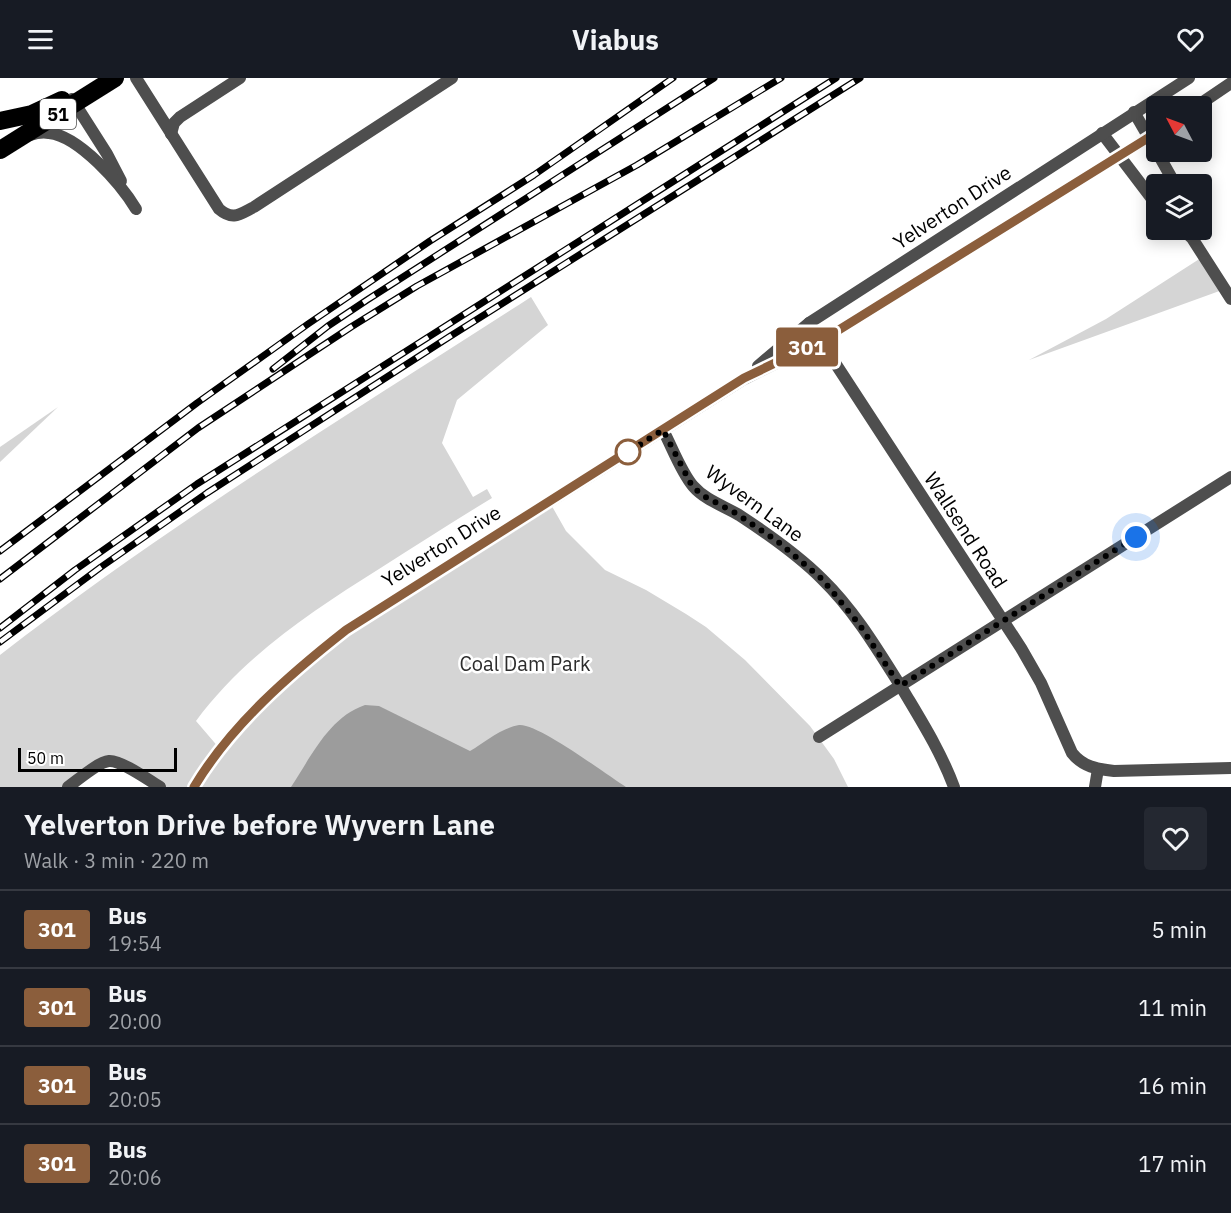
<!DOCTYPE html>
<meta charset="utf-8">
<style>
:root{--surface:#171b24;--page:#242831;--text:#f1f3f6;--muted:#9ea1a6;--line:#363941}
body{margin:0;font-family:"IBM Plex Sans",sans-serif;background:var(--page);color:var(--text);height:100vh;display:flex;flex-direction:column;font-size:22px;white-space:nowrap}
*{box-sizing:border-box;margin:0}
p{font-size:20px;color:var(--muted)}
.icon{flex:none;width:33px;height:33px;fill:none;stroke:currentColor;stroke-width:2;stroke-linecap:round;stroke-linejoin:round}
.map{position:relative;height:709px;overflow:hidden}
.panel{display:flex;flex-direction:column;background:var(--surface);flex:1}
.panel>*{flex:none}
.badge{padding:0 12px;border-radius:4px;font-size:21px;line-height:39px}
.needle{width:39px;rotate:311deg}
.tools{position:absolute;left:1146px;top:18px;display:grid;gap:12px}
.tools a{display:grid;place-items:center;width:66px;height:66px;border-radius:6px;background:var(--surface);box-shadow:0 3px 15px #0003;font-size:30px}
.scale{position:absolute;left:18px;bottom:15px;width:159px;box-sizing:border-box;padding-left:6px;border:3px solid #000;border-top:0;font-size:16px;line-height:21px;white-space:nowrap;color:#000;-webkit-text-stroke:4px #fff;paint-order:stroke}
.you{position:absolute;width:30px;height:30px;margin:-15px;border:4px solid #fff;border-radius:50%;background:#1a73e8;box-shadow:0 0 0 9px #1a73e833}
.map>.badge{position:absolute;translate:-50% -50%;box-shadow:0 0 0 3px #fff}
.round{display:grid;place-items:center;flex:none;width:63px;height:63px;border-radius:6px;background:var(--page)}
.overview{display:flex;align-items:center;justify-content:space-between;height:102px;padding:0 24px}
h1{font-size:28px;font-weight:800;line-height:45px}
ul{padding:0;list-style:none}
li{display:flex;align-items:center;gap:18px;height:78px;padding:0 24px;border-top:2px solid var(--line)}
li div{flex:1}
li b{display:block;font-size:22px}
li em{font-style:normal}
li .badge{min-width:66px;font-weight:700;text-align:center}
header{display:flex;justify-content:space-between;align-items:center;height:78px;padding:0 24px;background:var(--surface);font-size:27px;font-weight:800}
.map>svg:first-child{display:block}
.green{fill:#d5d5d5}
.water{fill:#9c9c9c}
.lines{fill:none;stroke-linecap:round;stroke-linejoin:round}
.lane{stroke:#4e4e4e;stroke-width:12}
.street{stroke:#4e4e4e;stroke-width:12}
.highway{stroke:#000;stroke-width:18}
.rail-casing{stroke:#000;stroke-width:7}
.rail{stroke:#fff;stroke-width:4.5;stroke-dasharray:14;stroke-linecap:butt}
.line-casing{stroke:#fff;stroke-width:14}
.line{stroke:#8b5e3c;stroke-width:9}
.walk{stroke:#000;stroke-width:6;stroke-dasharray:0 10.8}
.stop-dot{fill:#fff;stroke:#8b5e3c;stroke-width:3}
.labels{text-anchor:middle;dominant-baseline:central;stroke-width:5;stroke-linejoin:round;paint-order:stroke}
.shield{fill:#fff;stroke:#4c4c4c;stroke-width:1.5}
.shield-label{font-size:18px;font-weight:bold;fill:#000}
.street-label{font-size:20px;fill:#000;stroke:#fff}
.park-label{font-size:20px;fill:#2c2c2c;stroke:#fff}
</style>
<header><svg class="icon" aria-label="menu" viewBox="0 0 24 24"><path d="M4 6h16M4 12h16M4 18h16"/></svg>Viabus<svg class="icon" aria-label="heart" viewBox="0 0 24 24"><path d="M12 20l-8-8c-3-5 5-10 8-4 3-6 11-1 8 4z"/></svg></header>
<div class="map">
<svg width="1231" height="709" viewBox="0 0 1231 709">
<rect width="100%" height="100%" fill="#fff"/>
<g class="green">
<polygon points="1204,178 1225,211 1029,282 1106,241"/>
<path d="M531,219L548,247L457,322L442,365L473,419L487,411L492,420C454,443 417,467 379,491C312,533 244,578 196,643L220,671L312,579L549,423L566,453L605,492L646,512L686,536L706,549L745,582L810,648L834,681L848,709H160L109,683L68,709H0V577C169,446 352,334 531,219Z"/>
<polygon points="58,329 0,384 0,369"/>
</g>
<path class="water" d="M365,627L379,628L470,673C485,664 501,650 519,647C538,645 607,697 626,709H291C311,679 329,639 365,627Z"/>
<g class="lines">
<g class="lane">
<path d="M136,0L219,131C233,143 240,136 254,129L452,0"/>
<polyline points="72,21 107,76 121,103"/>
<polyline points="171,56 174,45 180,39 240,0"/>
<path d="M30,57C36,55 43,54 49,55C79,58 121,106 136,131"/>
<path d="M663,352C672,369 681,394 693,408C705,422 724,428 739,437C768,456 798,477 822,501C855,533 879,574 903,612C922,644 941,674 954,709"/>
</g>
<g class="street">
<polyline points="1197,28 1231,5"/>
<polyline points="1134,34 1156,72"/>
<polyline points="1102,55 1156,126"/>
<polyline points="1157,74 1175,106"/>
<polyline points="1183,152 1192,160 1231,221"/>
<path d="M809,245L1021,570L1041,605L1072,675C1083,689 1097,691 1114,693L1231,690"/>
<polyline points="758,288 809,245 1189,0"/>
<polyline points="819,659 1231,399"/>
<path d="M68,709C78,702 98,684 109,683C121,682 150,703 160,709"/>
<path d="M194,709C231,647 290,596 346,552L744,301L821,263L1156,55"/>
<polyline points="1095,709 1098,691"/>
</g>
<g class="highway">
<polyline points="0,43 32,36 62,22"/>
<polyline points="0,72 115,0"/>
</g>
<defs>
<g id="rail">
<polyline points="273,291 328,248 367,222 714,0"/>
<polyline points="0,473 197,325 308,246 430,163 534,97 673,0"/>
<polyline points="0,501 198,350 351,249 417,208 637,87 781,0"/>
<polyline points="0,550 75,492 197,406 836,0"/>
<polyline points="0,564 101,489 207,415 449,259 860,0"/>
</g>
</defs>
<use href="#rail" class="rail-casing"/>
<use href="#rail" class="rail"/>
</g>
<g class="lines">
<defs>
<path id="line" d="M194,709C231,647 290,596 346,552L744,300L821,263L1156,55"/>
</defs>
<use href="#line" class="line-casing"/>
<use href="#line" class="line"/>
<polyline class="walk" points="628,374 625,376 663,352 692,408 702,417 737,436 777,463 822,501 859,546 900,608 1136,459"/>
</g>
<circle class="stop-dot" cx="628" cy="374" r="12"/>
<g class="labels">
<rect class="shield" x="40" y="21" width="36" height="30" rx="4.5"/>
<g class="shield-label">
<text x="58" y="36">51</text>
</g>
<g class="street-label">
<text transform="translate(952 129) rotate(-33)">Yelverton Drive</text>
<text transform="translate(755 425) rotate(36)">Wyvern Lane</text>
<text transform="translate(966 452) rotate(57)">Wallsend Road</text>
<text transform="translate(441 468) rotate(-32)">Yelverton Drive</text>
</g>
<g class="park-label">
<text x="525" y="585">Coal Dam Park</text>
</g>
</g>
</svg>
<div class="tools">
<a><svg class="needle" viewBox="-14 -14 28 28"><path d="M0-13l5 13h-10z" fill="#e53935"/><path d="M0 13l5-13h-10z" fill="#9ea1a6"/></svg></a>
<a><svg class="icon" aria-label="layers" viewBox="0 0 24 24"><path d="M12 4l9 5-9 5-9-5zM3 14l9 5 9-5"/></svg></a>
</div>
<div class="scale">50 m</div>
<div class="you" style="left:1136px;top:459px"></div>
<b class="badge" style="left:807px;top:269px;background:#8b5e3c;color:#fff">301</b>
</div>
<section class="panel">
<div class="overview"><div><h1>Yelverton Drive before Wyvern Lane</h1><p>Walk · 3 min · 220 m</p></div><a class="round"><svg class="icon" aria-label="heart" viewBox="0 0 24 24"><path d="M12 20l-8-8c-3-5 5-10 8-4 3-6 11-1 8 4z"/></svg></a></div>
<ul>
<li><span class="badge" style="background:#8b5e3c;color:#fff">301</span><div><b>Bus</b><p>19:54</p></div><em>5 min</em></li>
<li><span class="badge" style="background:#8b5e3c;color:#fff">301</span><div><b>Bus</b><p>20:00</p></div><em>11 min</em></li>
<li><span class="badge" style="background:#8b5e3c;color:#fff">301</span><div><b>Bus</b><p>20:05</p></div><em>16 min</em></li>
<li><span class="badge" style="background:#8b5e3c;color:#fff">301</span><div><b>Bus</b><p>20:06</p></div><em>17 min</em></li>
</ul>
</section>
